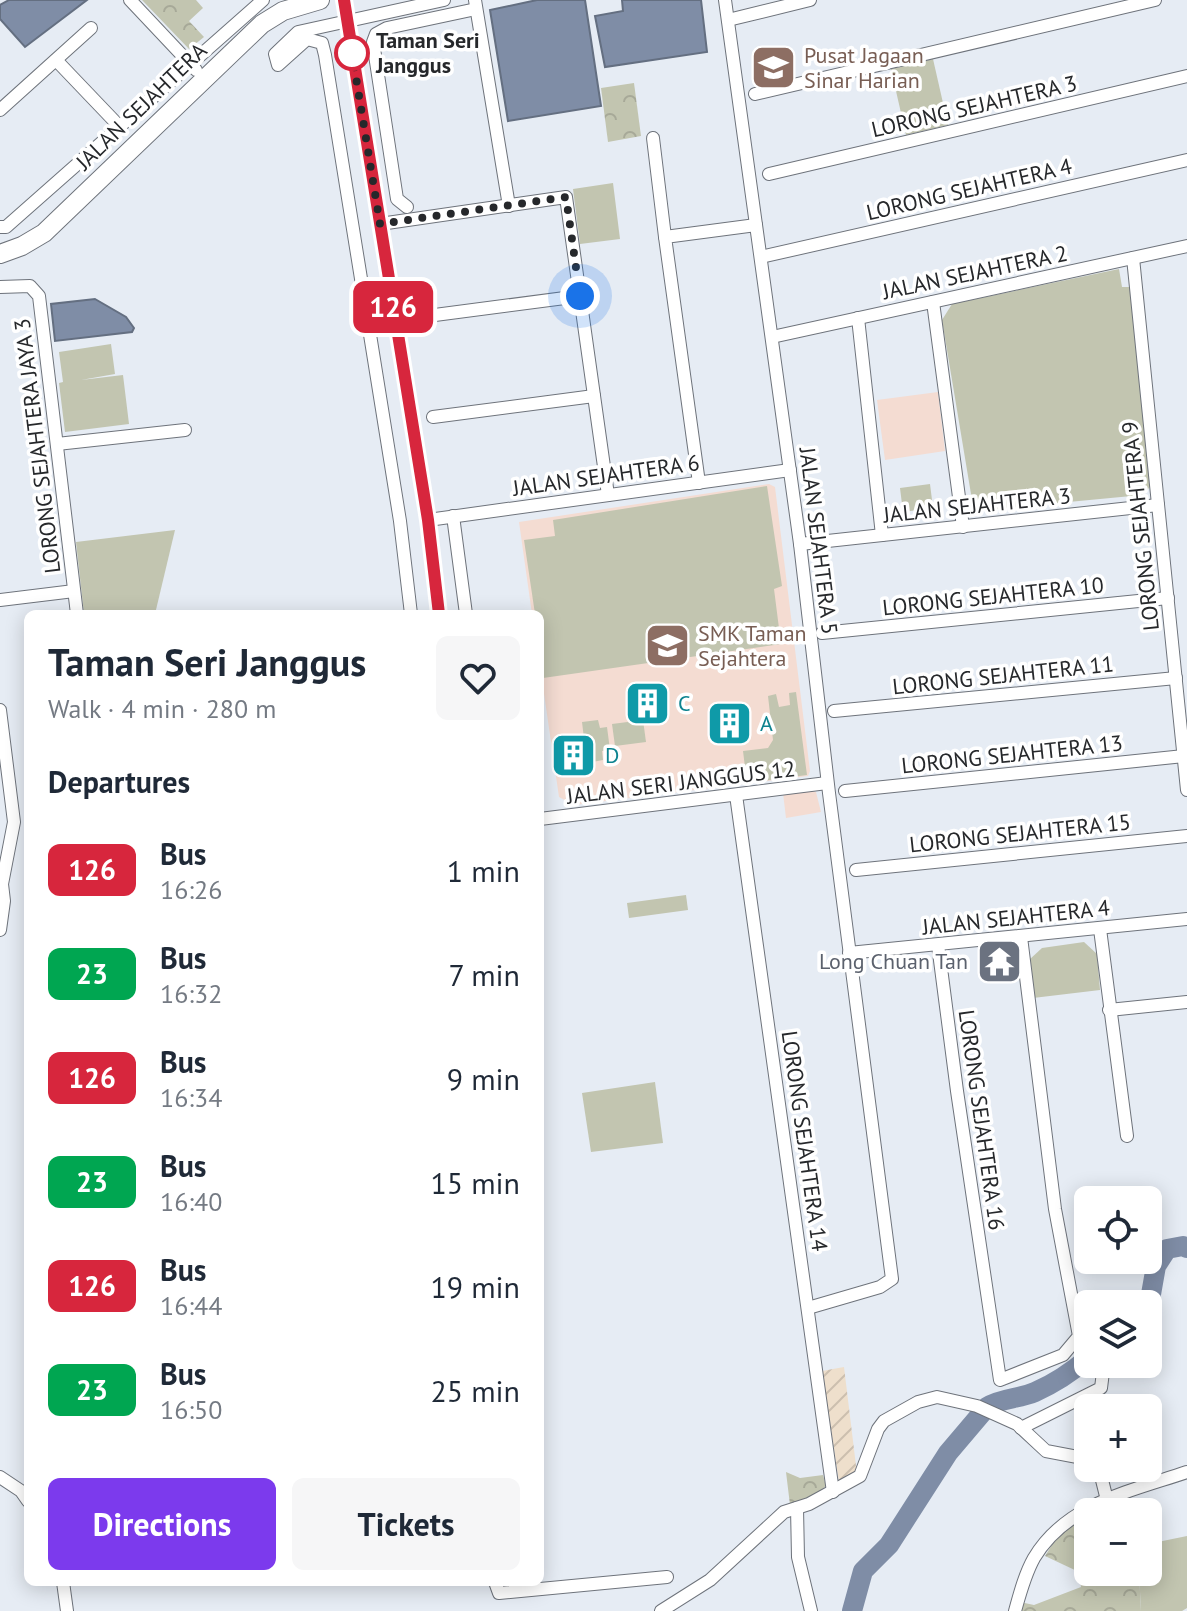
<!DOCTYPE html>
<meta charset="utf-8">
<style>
:root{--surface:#fff;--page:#f6f6f7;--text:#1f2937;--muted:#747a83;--accent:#7c3aed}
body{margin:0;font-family:"PT Sans",sans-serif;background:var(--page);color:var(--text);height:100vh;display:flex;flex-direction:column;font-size:30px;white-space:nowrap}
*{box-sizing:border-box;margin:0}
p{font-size:26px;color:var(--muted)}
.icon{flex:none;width:44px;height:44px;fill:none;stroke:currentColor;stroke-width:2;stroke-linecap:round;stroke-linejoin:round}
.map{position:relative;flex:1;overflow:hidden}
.drawer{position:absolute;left:24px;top:610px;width:520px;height:976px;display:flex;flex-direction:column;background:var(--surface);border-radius:12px;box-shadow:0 4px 20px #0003}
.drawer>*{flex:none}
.badge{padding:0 16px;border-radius:12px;font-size:28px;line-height:52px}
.buttons{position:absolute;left:1074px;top:1186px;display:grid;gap:16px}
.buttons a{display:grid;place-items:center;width:88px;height:88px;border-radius:12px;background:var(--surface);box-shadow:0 4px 20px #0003;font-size:40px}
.you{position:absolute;width:40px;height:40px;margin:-20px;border:6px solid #fff;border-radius:50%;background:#1a73e8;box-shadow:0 0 0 12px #1a73e833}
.map>.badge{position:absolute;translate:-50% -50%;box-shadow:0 0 0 4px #fff}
h2{padding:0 24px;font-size:30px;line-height:72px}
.round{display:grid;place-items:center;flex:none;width:84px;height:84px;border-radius:12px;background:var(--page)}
.summary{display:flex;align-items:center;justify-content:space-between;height:136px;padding:0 24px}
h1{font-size:38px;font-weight:700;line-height:60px}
.primary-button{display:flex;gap:16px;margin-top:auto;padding:16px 24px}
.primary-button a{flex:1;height:92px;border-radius:12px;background:var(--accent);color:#fff;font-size:32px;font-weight:700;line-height:92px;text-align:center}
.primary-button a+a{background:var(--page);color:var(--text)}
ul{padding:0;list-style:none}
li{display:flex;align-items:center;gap:24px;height:104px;padding:0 24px}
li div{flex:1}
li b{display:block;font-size:30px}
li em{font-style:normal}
li .badge{min-width:88px;font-weight:700;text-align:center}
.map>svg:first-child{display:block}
.industrial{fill:url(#industrial-furrows)}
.education{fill:#f4dcd2}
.green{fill:#c2c5b0}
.forest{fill:url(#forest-crowns)}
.water{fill:#7f8da6;stroke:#646f81;stroke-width:2}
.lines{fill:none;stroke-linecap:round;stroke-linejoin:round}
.river{stroke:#7f8da6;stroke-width:20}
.street-casing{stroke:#6e737b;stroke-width:14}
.secondary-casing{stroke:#6e737b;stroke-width:20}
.street{stroke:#fff;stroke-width:12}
.secondary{stroke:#fff;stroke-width:18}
.line-casing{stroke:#fff;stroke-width:18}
.line{stroke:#d7263d;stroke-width:12}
.walk{stroke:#26282b;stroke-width:8;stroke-dasharray:0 14.4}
.stop-dot{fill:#fff;stroke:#d7263d;stroke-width:4}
.labels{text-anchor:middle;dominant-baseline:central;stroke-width:7;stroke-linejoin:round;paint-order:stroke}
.stop-label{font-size:22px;font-weight:bold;fill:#26282b;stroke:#fff;text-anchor:start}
.education-label{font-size:22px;fill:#785e54;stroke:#fff;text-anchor:start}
.street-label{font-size:22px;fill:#26282b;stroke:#fff}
.culture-label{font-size:22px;fill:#0d838f;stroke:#fff;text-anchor:start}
.worship-label{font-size:22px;fill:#5b616d;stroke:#fff;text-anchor:end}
</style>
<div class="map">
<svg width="1187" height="1611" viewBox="0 0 1187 1611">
<defs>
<pattern id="industrial-furrows" width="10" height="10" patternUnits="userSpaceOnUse" patternTransform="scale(2)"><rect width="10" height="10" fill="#eedfcc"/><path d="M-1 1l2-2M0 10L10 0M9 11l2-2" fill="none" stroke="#ccbfaf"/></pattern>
<pattern id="forest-crowns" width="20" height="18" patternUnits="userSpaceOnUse" patternTransform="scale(2)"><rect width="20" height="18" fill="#c2c5b0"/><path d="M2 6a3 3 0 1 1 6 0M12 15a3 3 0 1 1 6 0" fill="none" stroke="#a7a998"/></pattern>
</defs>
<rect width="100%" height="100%" fill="#e6ecf4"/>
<polygon class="industrial" points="844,1367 857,1474 839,1482 822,1371"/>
<g class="education">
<polygon points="938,392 945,451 885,460 877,400"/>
<polygon points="769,484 775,487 810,771 808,776 574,805 559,797 540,666 540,614 532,614 519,522"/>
<polygon points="808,790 816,792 821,812 786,818 783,793"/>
</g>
<g class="green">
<polygon points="933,59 948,125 906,135 891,69"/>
<polygon points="613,183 620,239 580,244 573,189"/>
<polygon points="1119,269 1122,287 1131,287 1150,487 1142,495 985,510 972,500 942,320 952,304"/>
<polygon points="111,344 115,374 81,380 123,375 129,424 65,432 59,383 63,382 59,352"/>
<polygon points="930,484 933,508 903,512 900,488"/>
<polygon points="767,486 782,586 774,589 781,644 543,678 540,614 535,614 524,540 555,536 553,520"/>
<polygon points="175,530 155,614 84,614 76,542"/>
<polygon points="796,692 807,775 747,783 743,751 768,748 773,740 768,696 776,694 779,707 790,705 789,693"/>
<polygon points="598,720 600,728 607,727 610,750 602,751 603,760 587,763 582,722"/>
<polygon points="643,720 646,742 615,746 612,724"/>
<polygon points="686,895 688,910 629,918 627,903"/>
<polygon points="1084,942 1097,954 1100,990 1033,998 1029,960 1042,948"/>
<polygon points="655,1082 663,1143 591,1152 582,1093"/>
<polygon points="1187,1536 1187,1608 1182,1611 1141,1611 1139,1572 1148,1572 1148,1544"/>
</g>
<g class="forest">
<polygon points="142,0 196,0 203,8 189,21 204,37 189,49"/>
<polygon points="634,83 641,136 608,142 601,88"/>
<polygon points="786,1472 800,1478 823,1475 826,1486 818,1493 816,1499 790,1505"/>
<polygon points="1078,1520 1084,1531 1088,1529 1088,1572 1139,1572 1141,1611 1018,1611 1020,1602 1034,1605 1081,1587 1079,1572 1045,1556 1060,1532"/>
</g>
<g class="water">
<polygon points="9,0 87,0 25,47 0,19 0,5"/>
<polygon points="537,0 585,0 601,106 508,121 490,10"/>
<polygon points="622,0 701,0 707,52 605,67 595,16 623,11"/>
<polygon points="95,299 126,317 134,328 132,332 55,341 51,304"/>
</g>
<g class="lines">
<g class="river">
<polyline points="1144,1304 1150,1300 1156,1266 1167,1249 1183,1246 1187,1248"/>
<path d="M852,1611L863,1571L889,1545L948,1453L987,1407C1001,1398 1019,1399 1035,1392C1053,1384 1073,1371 1088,1358"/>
</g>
<defs>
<g id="street">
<polyline points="130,0 196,70"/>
<polyline points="344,0 428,520 439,614"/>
<polyline points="475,0 509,206"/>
<polyline points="725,0 800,544 829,793 892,1279 880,1287 808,1308"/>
<polyline points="728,20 810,0"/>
<polyline points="56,60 120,127"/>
<polyline points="755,94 1155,0"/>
<polyline points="0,110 91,28"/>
<polyline points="653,138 665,237"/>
<polyline points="769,174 1187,76"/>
<polyline points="407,207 397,199 373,42 376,34 387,28 476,9"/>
<polyline points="380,224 566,197 608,495"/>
<polyline points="0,227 6,227 263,0"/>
<polyline points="761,257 1187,160"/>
<polyline points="1133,258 1187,790"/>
<polyline points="0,287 30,286 39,296 77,614"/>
<polyline points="933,302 963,527"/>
<polyline points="412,318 580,296"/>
<polyline points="858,318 882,535"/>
<polyline points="772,337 1187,246"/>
<polyline points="433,417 594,396"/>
<polyline points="57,444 185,430"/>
<polyline points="699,483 665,237 756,225"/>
<polyline points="453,516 466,614"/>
<polyline points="428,520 790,470"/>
<polyline points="800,544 1158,505"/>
<polyline points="0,600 74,591"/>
<polyline points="411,614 400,521 325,55 322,43 307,39 278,65 275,54 298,32 444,0"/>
<polyline points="822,633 1168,598"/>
<polyline points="0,710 14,822 2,884 4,901 0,930"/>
<polyline points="834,711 1176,678"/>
<polyline points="845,791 1184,756"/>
<polyline points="736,795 833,1492"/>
<polyline points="540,819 827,783"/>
<polyline points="856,870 1187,836"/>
<polyline points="1100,929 1127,1136"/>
<polyline points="938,945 957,1091 1000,1380 1063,1355 1079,1336 1055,1209 1021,937"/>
<polyline points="849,953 1187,919"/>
<polyline points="1109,1010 1187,1002"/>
<polyline points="1021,1428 1101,1388 1103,1372 1098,1364"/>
<polyline points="1099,1468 1107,1500"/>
<polyline points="0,1477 21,1491 28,1501"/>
<polyline points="797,1508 798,1557 811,1611"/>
<polyline points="63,1582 67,1611"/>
<polyline points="495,1582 499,1593 667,1577"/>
<polyline points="661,1611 710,1580 784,1512 809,1504 860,1476 878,1429 884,1421 918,1402 937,1397 977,1406 1017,1424 1046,1451 1088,1459"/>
<path d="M1015,1611C1020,1593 1025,1574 1034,1558C1066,1504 1131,1491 1187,1472"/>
</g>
<polyline id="secondary" points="0,254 22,246 44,233 262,24 283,11 320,0"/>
</defs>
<use href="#street" class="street-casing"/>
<use href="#secondary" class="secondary-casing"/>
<use href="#street" class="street"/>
<use href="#secondary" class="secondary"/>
</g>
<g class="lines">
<defs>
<polyline id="line" points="344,0 428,520 439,614"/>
</defs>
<use href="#line" class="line-casing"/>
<use href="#line" class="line"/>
<polyline class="walk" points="352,53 380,224 566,197 580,296"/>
</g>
<defs>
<symbol id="school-square" viewBox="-11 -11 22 22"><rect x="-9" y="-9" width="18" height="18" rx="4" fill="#8d6e63" stroke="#fff"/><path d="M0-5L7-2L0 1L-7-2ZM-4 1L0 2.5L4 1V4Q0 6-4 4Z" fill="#fff"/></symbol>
<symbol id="building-square" viewBox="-11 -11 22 22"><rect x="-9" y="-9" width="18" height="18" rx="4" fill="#0f9aa8" stroke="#fff"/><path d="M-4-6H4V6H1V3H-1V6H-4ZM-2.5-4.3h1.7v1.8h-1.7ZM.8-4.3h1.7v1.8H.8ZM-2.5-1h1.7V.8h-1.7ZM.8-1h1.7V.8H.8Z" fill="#fff"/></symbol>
<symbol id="temple-square" viewBox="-11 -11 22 22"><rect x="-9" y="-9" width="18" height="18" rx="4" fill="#6b7280" stroke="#fff"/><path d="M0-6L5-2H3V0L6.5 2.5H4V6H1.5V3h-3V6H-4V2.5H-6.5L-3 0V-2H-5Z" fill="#fff"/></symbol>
</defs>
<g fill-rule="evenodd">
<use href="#school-square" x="748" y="42" width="51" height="51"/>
<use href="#school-square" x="642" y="620" width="51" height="51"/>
<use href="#building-square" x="622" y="678" width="51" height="51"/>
<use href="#building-square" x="704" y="698" width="51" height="51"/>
<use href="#building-square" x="548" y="730" width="51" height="51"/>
<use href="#temple-square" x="974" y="936" width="51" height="51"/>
</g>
<circle class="stop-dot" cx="352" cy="53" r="16"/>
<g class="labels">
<g class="stop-label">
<text x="376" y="40">Taman Seri<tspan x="376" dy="25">Janggus</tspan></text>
</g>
<g class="education-label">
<text x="804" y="55">Pusat Jagaan<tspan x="804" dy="25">Sinar Harian</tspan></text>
<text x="698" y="633">SMK Taman<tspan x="698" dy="25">Sejahtera</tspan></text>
</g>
<g class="street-label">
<text transform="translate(141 106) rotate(-44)">JALAN SEJAHTERA</text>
<text transform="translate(974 106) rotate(-13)">LORONG SEJAHTERA 3</text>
<text transform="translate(969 189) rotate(-13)">LORONG SEJAHTERA 4</text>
<text transform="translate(975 272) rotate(-12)">JALAN SEJAHTERA 2</text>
<text transform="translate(37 446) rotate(-97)">LORONG SEJAHTERA JAYA 3</text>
<text transform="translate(606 475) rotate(-8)">JALAN SEJAHTERA 6</text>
<text transform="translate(977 505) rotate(-6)">JALAN SEJAHTERA 3</text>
<text transform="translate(1140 526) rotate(-96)">LORONG SEJAHTERA 9</text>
<text transform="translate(819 541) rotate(83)">JALAN SEJAHTERA 5</text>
<text transform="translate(993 596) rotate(-6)">LORONG SEJAHTERA 10</text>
<text transform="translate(1003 675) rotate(-6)">LORONG SEJAHTERA 11</text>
<text transform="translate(1012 754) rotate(-6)">LORONG SEJAHTERA 13</text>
<text transform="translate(681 782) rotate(-7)">JALAN SERI JANGGUS 12</text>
<text transform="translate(1020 833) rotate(-6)">LORONG SEJAHTERA 15</text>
<text transform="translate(1016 917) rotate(-6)">JALAN SEJAHTERA 4</text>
<text transform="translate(982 1120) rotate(82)">LORONG SEJAHTERA 16</text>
<text transform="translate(805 1141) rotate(82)">LORONG SEJAHTERA 14</text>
</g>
<g class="culture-label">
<text x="678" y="703">C</text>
<text x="760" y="723">A</text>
<text x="605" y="755">D</text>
</g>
<g class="worship-label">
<text x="968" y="961">Long Chuan Tan</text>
</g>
</g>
</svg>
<div class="buttons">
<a><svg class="icon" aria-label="locate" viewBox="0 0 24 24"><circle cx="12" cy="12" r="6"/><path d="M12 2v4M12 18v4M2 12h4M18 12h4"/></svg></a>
<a><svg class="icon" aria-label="layers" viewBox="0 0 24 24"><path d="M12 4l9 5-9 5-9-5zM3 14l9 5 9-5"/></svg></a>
<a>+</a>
<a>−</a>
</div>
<div class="you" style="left:580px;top:296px"></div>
<b class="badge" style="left:393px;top:307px;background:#d7263d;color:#fff">126</b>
<section class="drawer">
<div class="summary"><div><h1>Taman Seri Janggus</h1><p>Walk · 4 min · 280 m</p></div><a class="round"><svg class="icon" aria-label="heart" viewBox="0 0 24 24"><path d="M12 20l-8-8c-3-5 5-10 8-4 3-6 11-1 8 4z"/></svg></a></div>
<h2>Departures</h2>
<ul>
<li><span class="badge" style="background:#d7263d;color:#fff">126</span><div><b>Bus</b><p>16:26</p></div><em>1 min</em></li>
<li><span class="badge" style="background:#00a651;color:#fff">23</span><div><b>Bus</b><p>16:32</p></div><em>7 min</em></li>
<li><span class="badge" style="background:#d7263d;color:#fff">126</span><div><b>Bus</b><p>16:34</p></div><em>9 min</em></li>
<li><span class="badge" style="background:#00a651;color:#fff">23</span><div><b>Bus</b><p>16:40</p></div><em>15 min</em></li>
<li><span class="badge" style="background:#d7263d;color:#fff">126</span><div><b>Bus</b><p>16:44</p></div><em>19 min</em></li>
<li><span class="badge" style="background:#00a651;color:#fff">23</span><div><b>Bus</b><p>16:50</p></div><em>25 min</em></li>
</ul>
<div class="primary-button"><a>Directions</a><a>Tickets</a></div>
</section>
</div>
